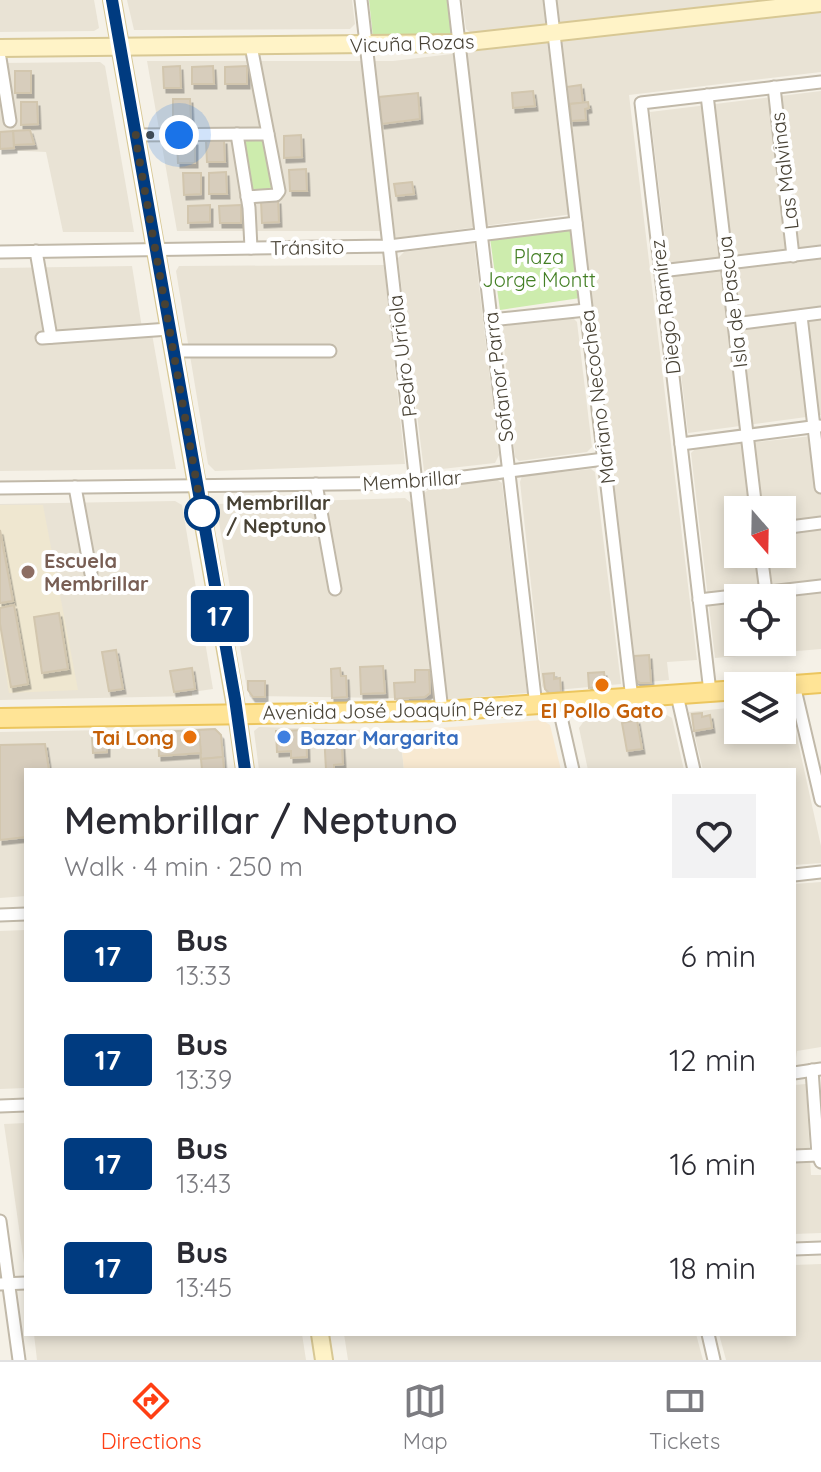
<!DOCTYPE html>
<meta charset="utf-8">
<style>
:root{--surface:#fff;--page:#f2f2f3;--text:#2b2b33;--muted:#7c7c81;--line:#e1e1e2;--accent:#ff3f14}
body{margin:0;font-family:Quicksand,sans-serif;background:var(--page);color:var(--text);height:100vh;display:flex;flex-direction:column;font-size:30px;white-space:nowrap}
*{box-sizing:border-box;margin:0}
p{font-size:26px;color:var(--muted)}
.icon{flex:none;width:44px;height:44px;fill:none;stroke:currentColor;stroke-width:2;stroke-linecap:round;stroke-linejoin:round}
.map{position:relative;flex:1;overflow:hidden}
.details{position:absolute;left:24px;top:768px;width:772px;height:568px;display:flex;flex-direction:column;background:var(--surface);border-radius:0px;box-shadow:0 4px 12px #0003}
.details>*{flex:none}
.badge{padding:0 16px;border-radius:6px;font-size:28px;line-height:52px}
.needle{width:52px;rotate:160deg}
.controls{position:absolute;left:724px;top:496px;display:grid;gap:16px}
.controls a{display:grid;place-items:center;width:72px;height:72px;border-radius:0px;background:var(--surface);box-shadow:0 4px 12px #0003;font-size:40px}
.you{position:absolute;width:40px;height:40px;margin:-20px;border:6px solid #fff;border-radius:50%;background:#1a73e8;box-shadow:0 0 0 12px #1a73e833}
.map>.badge{position:absolute;translate:-50% -50%;box-shadow:0 0 0 4px #fff}
.round{display:grid;place-items:center;flex:none;width:84px;height:84px;border-radius:0px;background:var(--page)}
.summary{display:flex;align-items:center;justify-content:space-between;height:136px;padding:0 40px}
h1{font-size:38px;font-weight:600;line-height:60px}
ul{padding:0;list-style:none}
li{display:flex;align-items:center;gap:24px;height:104px;padding:0 40px}
li div{flex:1}
li b{display:block;font-size:30px}
li em{font-style:normal}
li .badge{min-width:88px;font-weight:700;text-align:center}
.dock{display:flex;justify-content:space-around;align-items:center;height:112px;border-top:2px solid var(--line);background:var(--surface);font-size:22px;color:var(--muted)}
.dock a{display:grid;justify-items:center;gap:4px}
.dock .current{color:var(--accent)}
.map>svg:first-child{display:block}
.residential{fill:#e9e3d5;fill-rule:evenodd}
.commercial{fill:#f8e9d1}
.education{fill:#efe7d0}
.green{fill:#cdecad}
.building{fill:#d7cdbc;stroke:#d2c6ae;stroke-width:2;filter:url(#shadow)}
.lines{fill:none;stroke-linecap:round;stroke-linejoin:round}
.street-casing{stroke:#c1b9a9;stroke-width:15}
.secondary-casing{stroke:#d8c894;stroke-width:20}
.primary-casing{stroke:#ecc65e;stroke-width:22}
.street{stroke:#fff;stroke-width:11}
.secondary{stroke:#fff3c7;stroke-width:16}
.primary{stroke:#ffe496;stroke-width:18}
.line-casing{stroke:#fff;stroke-width:18}
.line{stroke:#003b80;stroke-width:12}
.walk{stroke:#484235;stroke-width:8;stroke-dasharray:0 14.4}
.stop-dot{fill:#fff;stroke:#003b80;stroke-width:4}
.education-dot{fill:#8d6e63;stroke:#fff;stroke-width:3}
.food-dot{fill:#e8710a;stroke:#fff;stroke-width:3}
.shop-dot{fill:#3f7fe0;stroke:#fff;stroke-width:3}
.labels{text-anchor:middle;dominant-baseline:central;stroke-width:8;stroke-linejoin:round;paint-order:stroke}
.street-label{font-size:20px;fill:#484235;stroke:#fff}
.park-label{font-size:20px;fill:#437f24;stroke:#fff}
.stop-label{font-size:20px;font-weight:bold;fill:#484235;stroke:#fff;text-anchor:start}
.education-label{font-size:20px;font-weight:bold;fill:#785e54;stroke:#fff;text-anchor:start}
.food-label{font-size:20px;font-weight:bold;fill:#c56008;stroke:#fff}
.shop-label{font-size:20px;font-weight:bold;fill:#366cbe;stroke:#fff;text-anchor:start}
</style>
<div class="map">
<svg width="821" height="1360" viewBox="0 0 821 1360">
<defs>
<filter id="shadow"><feDropShadow dx="2.5" dy="4.5" stdDeviation="0" flood-color="#0004"/></filter>
</defs>
<rect width="100%" height="100%" fill="#f5f1e7"/>
<g class="residential">
<polygon points="0,0 94,0 99,28 94,31 0,32"/>
<polygon points="127,0 352,0 355,24 350,29 134,30"/>
<polygon points="462,0 759,0 471,33 466,29"/>
<polygon points="821,10 821,72 629,95 697,660 667,662 669,680 638,683 635,680 580,213 396,238 394,231 177,231 147,61 393,61"/>
<polygon points="100,62 105,66 134,232 63,232 46,152 0,150 0,63"/>
<polygon points="821,91 821,246 720,258 729,328 821,317 821,415 688,433 650,112"/>
<polygon points="474,243 499,455 495,463 424,471 398,258 404,252"/>
<polygon points="821,256 821,310 737,320 731,267"/>
<polygon points="384,265 405,464 215,471 208,464 176,271 179,266"/>
<polygon points="132,266 143,334 152,334 176,469 0,471 0,268"/>
<polygon points="572,317 577,322 592,447 587,452 519,461 515,457 502,326"/>
<path d="M821,435V649L715,658L691,453L695,449ZM738,510H782V554H738ZM738,598H782V642H738Z"/>
<polygon points="591,469 595,472 621,684 546,691 542,686 520,482 522,476"/>
<polygon points="496,479 502,483 527,693 454,699 253,696 247,689 216,504 405,498 411,503 428,490"/>
<polygon points="175,501 182,505 213,689 192,692 192,696 0,700 0,504"/>
<polygon points="782,703 790,706 821,846 821,863 794,865 794,770 703,770 689,712 738,707 738,730 782,730"/>
<polygon points="665,714 672,718 684,770 588,770 579,728 584,721"/>
<polygon points="259,727 400,731 404,770 259,770 254,731"/>
<polygon points="213,728 221,734 226,770 26,770 26,896 0,898 0,732"/>
<polygon points="821,882 821,1047 797,1051 796,1058 794,1058 794,884"/>
<polygon points="26,930 26,1088 0,1089 0,931"/>
<polygon points="806,1084 811,1175 821,1175 821,1233 794,1234 794,1085"/>
<polygon points="26,1123 26,1264 24,1263 4,1124"/>
<polygon points="821,1264 821,1360 726,1360 719,1334 794,1334 794,1265"/>
<polygon points="34,1334 302,1334 306,1360 37,1360"/>
<polygon points="344,1334 696,1334 703,1360 348,1360"/>
</g>
<polygon class="commercial" points="542,720 550,725 561,770 404,770 400,731"/>
<polygon class="education" points="0,505 43,505 78,690 9,693 0,638"/>
<g class="green">
<polygon points="369,0 451,0 455,34 373,37"/>
<polygon points="244,138 266,138 275,189 252,192"/>
<polygon points="571,229 580,298 500,310 490,238"/>
</g>
<g class="building">
<polygon points="180,66 181,88 164,88 163,67"/>
<polygon points="213,66 214,84 192,84 192,67"/>
<polygon points="247,66 247,84 225,84 225,67"/>
<rect x="15" y="71" width="16" height="22"/>
<polygon points="581,85 583,103 568,104 566,87"/>
<polygon points="533,91 535,106 513,108 512,93"/>
<polygon points="418,93 420,119 382,124 379,97"/>
<polygon points="173,99 190,99 191,120 173,121"/>
<polygon points="21,102 37,102 38,124 21,125"/>
<polygon points="588,102 589,108 585,109 586,120 571,121 570,104"/>
<polygon points="30,130 34,144 14,145 13,131"/>
<polygon points="13,131 14,148 0,149 0,132"/>
<polygon points="301,135 302,157 284,158 284,136"/>
<polygon points="224,140 225,162 207,162 206,141"/>
<polygon points="195,141 195,163 178,163 177,142"/>
<polygon points="306,169 307,191 290,191 289,170"/>
<polygon points="226,172 227,194 209,194 209,173"/>
<polygon points="183,173 201,173 201,194 184,195"/>
<polygon points="412,182 414,194 396,196 394,184"/>
<polygon points="278,200 279,222 262,223 261,201"/>
<polygon points="210,205 210,222 188,223 188,206"/>
<polygon points="241,205 241,223 220,223 219,206"/>
<polygon points="0,530 13,601 0,603"/>
<polygon points="14,605 28,684 11,687 0,624 0,608"/>
<polygon points="59,613 68,669 42,673 34,617"/>
<polygon points="116,650 123,689 109,691 102,652"/>
<polygon points="649,655 651,683 640,683 635,679 634,656"/>
<polygon points="383,666 385,693 361,694 360,667"/>
<polygon points="192,668 195,689 174,692 170,671"/>
<polygon points="340,668 341,676 346,676 347,697 332,698 331,669"/>
<polygon points="415,670 429,670 430,693 425,697 395,699 394,683 415,682"/>
<polygon points="604,672 606,687 589,688 588,673"/>
<polygon points="554,673 554,679 560,678 561,692 549,693 545,689 543,674"/>
<polygon points="248,681 265,681 265,697 253,697 248,690"/>
<polygon points="702,713 702,717 710,715 712,728 694,731 692,714"/>
<polygon points="637,720 642,749 627,751 622,723"/>
<polygon points="215,729 221,735 223,757 201,759 199,730"/>
<polygon points="199,730 201,753 159,756 158,732"/>
<polygon points="306,730 307,757 291,758 291,751 277,752 276,731"/>
<polygon points="341,732 343,764 334,765 334,770 326,770 324,733"/>
<polygon points="107,737 107,752 93,753 92,738"/>
<polygon points="45,744 49,770 26,770 26,837 0,840 0,745"/>
<polygon points="223,757 224,770 202,770 201,759"/>
</g>
<g class="lines">
<defs>
<g id="street">
<polyline points="361,0 442,711"/>
<polyline points="454,0 536,706"/>
<polyline points="550,0 632,699"/>
<polyline points="0,58 10,121"/>
<polyline points="774,87 793,256"/>
<polyline points="707,95 756,510"/>
<polyline points="237,134 249,208 251,248"/>
<polyline points="135,135 268,134"/>
<polyline points="247,197 276,195 279,191 251,46"/>
<polyline points="36,251 51,337"/>
<polyline points="0,252 389,246 576,223"/>
<polyline points="661,271 821,252"/>
<polyline points="801,316 821,487"/>
<polyline points="491,320 586,310"/>
<polyline points="734,324 821,313"/>
<polyline points="42,338 169,329"/>
<polyline points="173,351 330,351"/>
<polyline points="681,444 819,426"/>
<polyline points="316,484 335,589"/>
<polyline points="75,487 91,574"/>
<polyline points="0,488 417,483 604,459"/>
<polyline points="782,528 821,523"/>
<polyline points="761,554 766,592"/>
<polyline points="699,600 821,586"/>
<polyline points="794,685 821,800"/>
<polyline points="710,692 641,103 821,82"/>
<polyline points="677,695 694,770"/>
<polyline points="558,704 573,770"/>
<polyline points="794,875 821,872"/>
<polyline points="0,915 26,914"/>
<polyline points="812,1070 818,1155 821,1162"/>
<polyline points="794,1073 821,1069"/>
<polyline points="0,1106 26,1105"/>
<polyline points="794,1156 818,1155"/>
<polyline points="0,1221 19,1360"/>
<polyline points="794,1249 821,1248"/>
<polyline points="0,1284 26,1283"/>
<polyline points="708,1334 714,1360"/>
</g>
<g id="secondary">
<polyline points="112,0 237,713 245,770"/>
<polyline points="0,48 459,43 821,3"/>
<polyline points="320,1334 324,1360"/>
</g>
<g id="primary">
<polyline points="781,686 821,683"/>
<polyline points="0,718 442,711 738,690"/>
</g>
</defs>
<use href="#street" class="street-casing"/>
<use href="#secondary" class="secondary-casing"/>
<use href="#primary" class="primary-casing"/>
<use href="#street" class="street"/>
<use href="#secondary" class="secondary"/>
<use href="#primary" class="primary"/>
</g>
<g class="lines">
<defs>
<polyline id="line" points="112,0 235,699 245,770"/>
</defs>
<use href="#line" class="line-casing"/>
<use href="#line" class="line"/>
<polyline class="walk" points="179,135 135,135 202,513"/>
</g>
<circle class="stop-dot" cx="202" cy="513" r="16"/>
<circle class="education-dot" cx="28" cy="572" r="8"/>
<g class="food-dot">
<circle cx="602" cy="685" r="8"/>
<circle cx="190" cy="737" r="8"/>
</g>
<circle class="shop-dot" cx="284" cy="737" r="8"/>
<g class="labels">
<g class="street-label">
<text transform="translate(412 43) rotate(-2)">Vicuña Rozas</text>
<text transform="translate(784 171) rotate(-97)">Las Malvinas</text>
<text transform="translate(307 247) rotate(-1)">Tránsito</text>
<text transform="translate(732 302) rotate(-97)">Isla de Pascua</text>
<text transform="translate(665 307) rotate(-97)">Diego Ramírez</text>
<text transform="translate(402 356) rotate(-97)">Pedro Urriola</text>
<text transform="translate(498 377) rotate(-97)">Sofanor Parra</text>
<text transform="translate(597 397) rotate(-97)">Mariano Necochea</text>
<text transform="translate(412 480) rotate(-4)">Membrillar</text>
<text transform="translate(393 710) rotate(-1)">Avenida José Joaquín Pérez</text>
</g>
<g class="park-label">
<text x="539" y="256">Plaza<tspan x="539" dy="23">Jorge Montt</tspan></text>
</g>
<g class="stop-label">
<text x="226" y="502">Membrillar<tspan x="226" dy="23">/ Neptuno</tspan></text>
</g>
<g class="education-label">
<text x="44" y="560">Escuela<tspan x="44" dy="23">Membrillar</tspan></text>
</g>
<g class="food-label">
<text x="602" y="710">El Pollo Gato</text>
<text x="174" y="737" text-anchor="end">Tai Long</text>
</g>
<g class="shop-label">
<text x="300" y="737">Bazar Margarita</text>
</g>
</g>
</svg>
<div class="controls">
<a><svg class="needle" viewBox="-14 -14 28 28"><path d="M0-13l5 13h-10z" fill="#e53935"/><path d="M0 13l5-13h-10z" fill="#7c7c81"/></svg></a>
<a><svg class="icon" aria-label="locate" viewBox="0 0 24 24"><circle cx="12" cy="12" r="6"/><path d="M12 2v4M12 18v4M2 12h4M18 12h4"/></svg></a>
<a><svg class="icon" aria-label="layers" viewBox="0 0 24 24"><path d="M12 4l9 5-9 5-9-5zM3 14l9 5 9-5"/></svg></a>
</div>
<div class="you" style="left:179px;top:135px"></div>
<b class="badge" style="left:220px;top:616px;background:#003b80;color:#fff">17</b>
<section class="details">
<div class="summary"><div><h1>Membrillar / Neptuno</h1><p>Walk · 4 min · 250 m</p></div><a class="round"><svg class="icon" aria-label="heart" viewBox="0 0 24 24"><path d="M12 20l-8-8c-3-5 5-10 8-4 3-6 11-1 8 4z"/></svg></a></div>
<ul>
<li><span class="badge" style="background:#003b80;color:#fff">17</span><div><b>Bus</b><p>13:33</p></div><em>6 min</em></li>
<li><span class="badge" style="background:#003b80;color:#fff">17</span><div><b>Bus</b><p>13:39</p></div><em>12 min</em></li>
<li><span class="badge" style="background:#003b80;color:#fff">17</span><div><b>Bus</b><p>13:43</p></div><em>16 min</em></li>
<li><span class="badge" style="background:#003b80;color:#fff">17</span><div><b>Bus</b><p>13:45</p></div><em>18 min</em></li>
</ul>
</section>
</div>
<nav class="dock">
<a class="current"><svg class="icon" aria-label="directions" viewBox="0 0 24 24"><path d="M12 3l9 9-9 9-9-9zM9 14v-3h6M13 9l2 2-2 2"/></svg>Directions</a>
<a><svg class="icon" aria-label="map" viewBox="0 0 24 24"><path d="M3 6l6-2 6 2 6-2v14l-6 2-6-2-6 2zM9 4v14M15 6v14"/></svg>Map</a>
<a><svg class="icon" aria-label="tickets" viewBox="0 0 24 24"><path d="M3 7h18v10H3zM15 7v10"/></svg>Tickets</a>
</nav>
